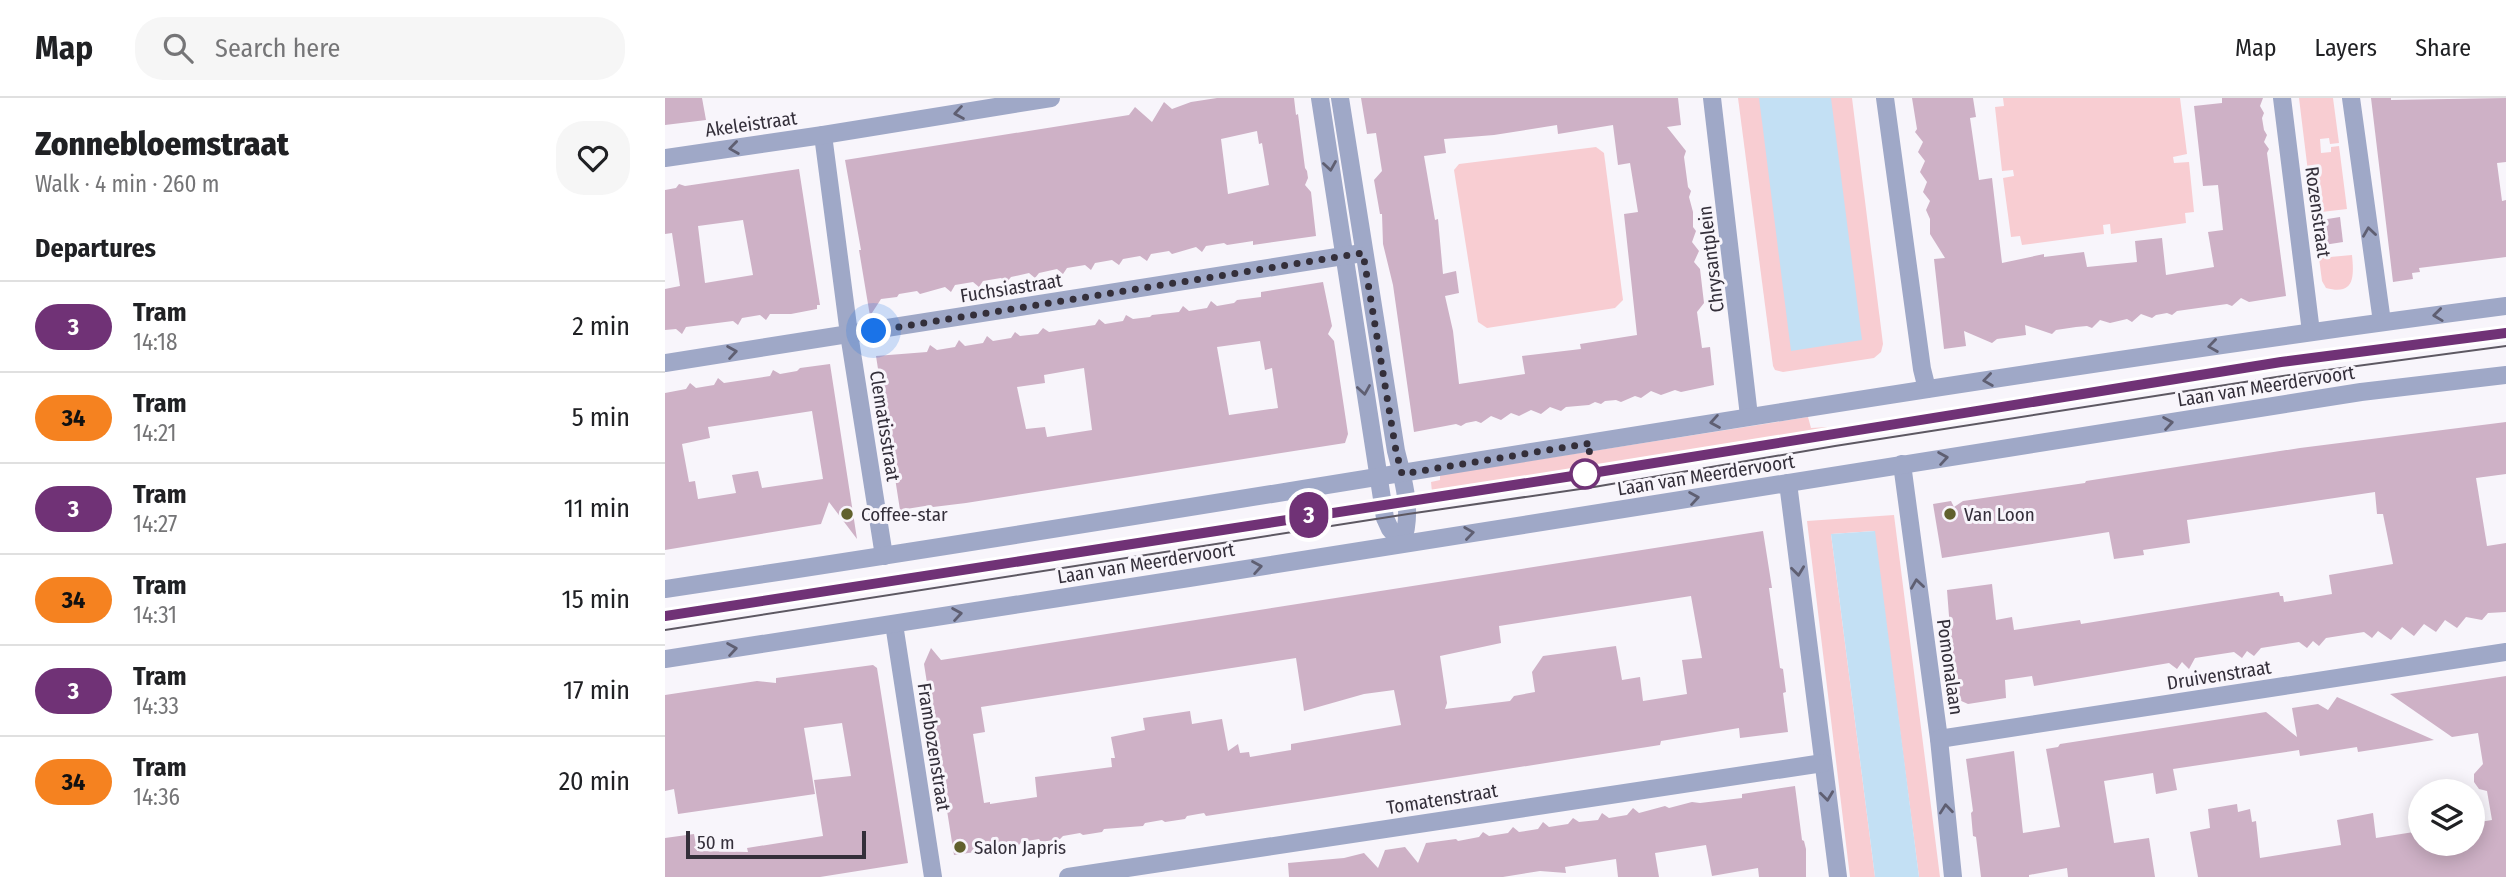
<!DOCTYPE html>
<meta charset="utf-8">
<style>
:root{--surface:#fff;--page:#f6f6f6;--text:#202124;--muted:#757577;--line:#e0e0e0}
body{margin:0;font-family:"Fira Sans Condensed",sans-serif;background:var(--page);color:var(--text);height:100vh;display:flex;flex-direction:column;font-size:26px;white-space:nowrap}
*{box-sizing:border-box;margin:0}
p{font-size:23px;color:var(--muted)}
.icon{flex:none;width:38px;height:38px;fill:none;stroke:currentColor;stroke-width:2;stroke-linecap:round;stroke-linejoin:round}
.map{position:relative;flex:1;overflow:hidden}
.sheet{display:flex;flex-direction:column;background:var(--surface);width:665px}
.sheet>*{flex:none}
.badge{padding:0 14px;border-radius:23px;font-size:24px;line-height:46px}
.buttons{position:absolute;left:1743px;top:681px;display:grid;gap:14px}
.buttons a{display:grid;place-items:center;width:77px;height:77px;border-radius:50%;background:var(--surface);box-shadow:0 4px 18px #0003;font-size:35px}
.scale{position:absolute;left:21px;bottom:18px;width:180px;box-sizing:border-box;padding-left:7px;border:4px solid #342f3a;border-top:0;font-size:19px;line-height:24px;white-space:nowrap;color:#342f3a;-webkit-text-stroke:5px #f8f5fb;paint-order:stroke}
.you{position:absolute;width:35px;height:35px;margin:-18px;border:5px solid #fff;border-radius:50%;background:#1a73e8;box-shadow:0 0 0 10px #1a73e833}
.map>.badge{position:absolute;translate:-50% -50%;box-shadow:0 0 0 4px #fff}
h2{padding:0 35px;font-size:26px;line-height:63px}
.round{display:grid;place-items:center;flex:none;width:74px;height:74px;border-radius:28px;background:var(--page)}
.summary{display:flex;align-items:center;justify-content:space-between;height:119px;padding:0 35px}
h1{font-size:33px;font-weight:800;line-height:52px}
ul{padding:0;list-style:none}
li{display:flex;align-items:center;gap:21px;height:91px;padding:0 35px;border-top:2px solid var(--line)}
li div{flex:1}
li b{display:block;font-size:26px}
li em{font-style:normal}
li .badge{min-width:77px;font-weight:700;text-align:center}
header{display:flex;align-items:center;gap:42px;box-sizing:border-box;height:98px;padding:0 35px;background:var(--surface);border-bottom:2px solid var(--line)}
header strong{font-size:33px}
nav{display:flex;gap:38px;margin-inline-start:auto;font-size:24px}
.search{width:490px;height:63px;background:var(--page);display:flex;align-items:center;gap:18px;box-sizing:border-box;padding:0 24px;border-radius:28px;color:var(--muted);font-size:26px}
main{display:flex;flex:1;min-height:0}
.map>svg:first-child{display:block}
.green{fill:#f8cdd2}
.water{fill:#c3e0f4}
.building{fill:#ceb1c6;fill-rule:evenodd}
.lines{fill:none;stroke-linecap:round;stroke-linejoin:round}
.minor{stroke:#9fa8c7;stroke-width:18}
.tertiary{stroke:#9fa8c7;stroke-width:18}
.tram{stroke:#5d5862;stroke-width:2}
.oneway{stroke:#5f5f72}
.line-casing{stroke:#fff;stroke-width:16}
.line{stroke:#703276;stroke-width:10}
.walk{stroke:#342f3a;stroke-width:7;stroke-dasharray:0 12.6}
.stop-dot{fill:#fff;stroke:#703276;stroke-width:3.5}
.poi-dot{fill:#61612d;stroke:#f8f5fb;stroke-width:2.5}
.labels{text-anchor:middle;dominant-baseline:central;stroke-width:6;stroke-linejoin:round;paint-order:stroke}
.street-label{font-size:19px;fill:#342f3a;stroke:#f8f5fb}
.poi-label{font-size:19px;fill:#342f3a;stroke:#f8f5fb;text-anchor:start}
</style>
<header>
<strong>Map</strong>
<div class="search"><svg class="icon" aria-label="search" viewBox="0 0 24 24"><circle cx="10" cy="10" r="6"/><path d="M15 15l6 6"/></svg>Search here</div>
<nav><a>Map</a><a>Layers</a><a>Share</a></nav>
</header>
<main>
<section class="sheet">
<div class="summary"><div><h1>Zonnebloemstraat</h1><p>Walk · 4 min · 260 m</p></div><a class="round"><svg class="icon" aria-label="heart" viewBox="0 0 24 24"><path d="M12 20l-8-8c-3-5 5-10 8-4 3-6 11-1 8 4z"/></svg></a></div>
<h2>Departures</h2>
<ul>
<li><span class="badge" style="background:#703276;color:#fff">3</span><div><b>Tram</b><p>14:18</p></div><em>2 min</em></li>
<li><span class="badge" style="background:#f58220;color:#111">34</span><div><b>Tram</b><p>14:21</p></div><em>5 min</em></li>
<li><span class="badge" style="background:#703276;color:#fff">3</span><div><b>Tram</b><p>14:27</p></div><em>11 min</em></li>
<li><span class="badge" style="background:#f58220;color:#111">34</span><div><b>Tram</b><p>14:31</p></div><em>15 min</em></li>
<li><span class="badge" style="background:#703276;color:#fff">3</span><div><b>Tram</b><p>14:33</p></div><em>17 min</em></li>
<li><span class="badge" style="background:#f58220;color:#111">34</span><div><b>Tram</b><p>14:36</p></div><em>20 min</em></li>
</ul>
</section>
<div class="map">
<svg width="1841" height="779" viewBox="0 0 1841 779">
<rect width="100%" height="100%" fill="#f8f5fb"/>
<g class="green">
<polygon points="1073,0 1187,0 1218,246 1216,254 1209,260 1118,274 1110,272 1108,268"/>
<polygon points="1338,0 1515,0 1522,56 1508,59 1509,65 1524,64 1529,114 1520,115 1521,125 1446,136 1445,126 1438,127 1439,136 1357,147 1355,138 1346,139 1338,80 1349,78 1348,72 1337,73 1330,9 1339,8"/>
<polygon points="1634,0 1668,0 1674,45 1665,46 1664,40 1655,41 1656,55 1666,54 1666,49 1674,48 1682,111 1648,115"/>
<polygon points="931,49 939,55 958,202 950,210 822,230 813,224 789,72 794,66"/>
<path d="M1687,157C1689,178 1690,198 1661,190L1657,183L1654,160Z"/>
<polygon points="1143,319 1146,330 1163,329 1164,333 767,394 766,384 775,382 775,377"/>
<polygon points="1229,417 1275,779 1254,779 1209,433 1166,436 1210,779 1185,779 1142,423"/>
</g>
<g class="water">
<polygon points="1094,0 1166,0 1197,242 1126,253"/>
<polygon points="1210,433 1254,779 1210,779 1166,436"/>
</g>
<g class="building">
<polygon points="0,0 37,0 41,22 0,27"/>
<path d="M552,0H629L631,17L633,16L640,70L642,73L643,80L640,87L646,94L651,138L588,147V143L562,147L559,145L541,148L537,154L531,149L507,156L504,153L486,156L482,163L475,158L458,161L454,167L447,162L430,165L426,172L420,167L402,170L398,176L392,171L374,175L370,180L364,175L346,179L342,184L336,180L318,183L314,189L308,184L290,187L286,194L280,189L255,196L252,193L234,196L232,199L216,201L205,218L194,152H196L180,62L464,17L470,9L487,24L499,4L507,11L526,4ZM592,33L594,46L597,45L604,87L563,96L556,41Z"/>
<path d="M696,0H1013L1016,27L1002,29L1021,53L1019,59L1023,89L1026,93L1024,99L1028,114V129L1031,133L1027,144L1034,153L1029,164L1035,171L1039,205L1032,214L1037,250L1045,249L1049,287L1016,294L1010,292L996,297L986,293L976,300L970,298L956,304L951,302L940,303L936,306L930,304L924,307L901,309L896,313L885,309L876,316L866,312L854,318L846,315L836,322L826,318L816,325L811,323L801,325L796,328L791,326L749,334L728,187L718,146L717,116H715L709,82L717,73L711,35L702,36ZM892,27L893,36L948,27L953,67L965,65L973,114L959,116L972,237L915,246L916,251L857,258L860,276L794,286L788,233L780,198L794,195L791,173L778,176L773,121L770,122L759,58L781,55L779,41L829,37Z"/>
<polygon points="1247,0 1308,0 1311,19 1305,20 1314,82 1327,80 1337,165 1379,156 1379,159 1419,154 1422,169 1472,164 1470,143 1497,140 1501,177 1549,169 1543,134 1558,132 1553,87 1538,88 1529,8 1557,5 1557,0 1598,0 1595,8 1599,15 1597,20 1599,32 1602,37 1599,44 1604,51 1602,55 1621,198 1584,204 1576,200 1567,208 1562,206 1512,213 1507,217 1502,215 1491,217 1487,220 1476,216 1467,224 1462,221 1445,225 1435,222 1427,230 1422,228 1411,229 1391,232 1387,236 1360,227 1361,237 1332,241 1327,245 1299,233 1301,248 1279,251 1269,161 1280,160 1265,136 1265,121 1261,112 1265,103 1258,94 1262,84 1255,74 1260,63 1253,54 1258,44 1250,34 1252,31"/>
<polygon points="1706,0 1726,0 1726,2 1841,0 1841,64 1832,65 1837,103 1841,102 1841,159 1754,170 1755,174 1747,175 1748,181 1728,184"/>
<path d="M134,71L155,207H152V211L126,216H105L101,222L95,217L77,220L73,227L68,223L21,229L17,236L11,231L0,232V191L15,188L7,135L0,136V92L11,90L14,86L20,88ZM78,122L88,177L40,185L33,128Z"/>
<polygon points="1675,119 1678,144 1659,147 1656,122"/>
<path d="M658,184L667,228L663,236L669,243L683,336L680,345L301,405L268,409L266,407L235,412L211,258L262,254L265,247L272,252L290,249L294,242L300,248L318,245L322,238L328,243L346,240L350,234L355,238L373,236L378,230L384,234L430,227L434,221L440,226L458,223L461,217L468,221L485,219L487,217L514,214L518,208L524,213L542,210L546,203L552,208L569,205L572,202L596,199V194ZM595,243L600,272L607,270L613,310L564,317L552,249ZM419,270L427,332L382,339L380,329L361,331L352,289L380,285L379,277Z"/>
<path d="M165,266L192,441L164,404L156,426L0,452V295L21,291L25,285L31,290L49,287L53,280L59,285L105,278L108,272L115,276L132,273L135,270ZM147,313L158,381L97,390L93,373L67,377L71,395L33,401L30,383L24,384L17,346L45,340L43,329Z"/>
<polygon points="1841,324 1841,376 1811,380 1822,448 1841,445 1841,514 1823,515 1817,522 1801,519 1792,530 1780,522 1771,534 1759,526 1749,538 1737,529 1726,542 1713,533 1707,540 1699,534 1661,540 1654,548 1648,543 1642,550 1634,544 1596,550 1589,558 1582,553 1577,560 1569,554 1530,560 1524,571 1517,564 1512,571 1504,565 1369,588 1367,578 1340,582 1341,600 1303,606 1294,602 1284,546 1286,544 1282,492 1327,486 1331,522 1347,519 1349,532 1415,522 1416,526 1614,494 1615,498 1618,498 1619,504 1667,496 1664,477 1728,466 1718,416 1712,416 1710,394 1522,422 1525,445 1478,452 1479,457 1449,461 1444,434 1277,460 1268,406 1286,403 1289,409 1298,403 1420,385 1421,383 1635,350"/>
<path d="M1098,433L1107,490H1104L1115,570L1118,571L1121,594L1118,595L1123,634L1075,640L1074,630L996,643L995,647L646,702L541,718L539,715L522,718L520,721L500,724L497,722L480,725L478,728L439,731L437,734L418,737L415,735L398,738L395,741L376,744L374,741L356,744L354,747L346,749L289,757L259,566L266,550L276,562ZM1026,498L1037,560L1017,562L1022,596L978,603L975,579L957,582L951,548L878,558L867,574L870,594L849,598L845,603L780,611L782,605L775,558L836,545L834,528ZM631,560L639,613L699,596L729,592L736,627L626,646V652L585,659L584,654L575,655L573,646L563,653L557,621L527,626L525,613L478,620L480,632L446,639L450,660H446L447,669L370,679L372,699L325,706V704L319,705L308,636L320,634L316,609Z"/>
<polygon points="208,567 212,570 243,765 155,779 0,779 0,740 29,736 32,753 83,754 82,750 158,738 149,682 186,678 177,625 139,630 150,696 13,716 9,691 0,693 0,597 92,583 111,585 111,580"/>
<polygon points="1841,578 1841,779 1533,779 1525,734 1545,730 1543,711 1572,706 1573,714 1585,711 1587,724 1591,723 1595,760 1676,747 1672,722 1708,715 1711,740 1755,733 1755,746 1808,746 1808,725 1827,722 1822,693 1814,691 1809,684 1809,676 1818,666 1813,635 1787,639 1725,596"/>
<polygon points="1672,599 1769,642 1693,654 1692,649 1635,658 1634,652 1508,671 1512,692 1491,696 1488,675 1439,683 1449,745 1484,740 1490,779 1403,779 1402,770 1364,777 1364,779 1316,779 1311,739 1308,738 1306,715 1308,713 1301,661 1349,653 1358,735 1395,729 1381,651 1393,649 1395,646 1601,614 1632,639 1627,610 1653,606 1663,612"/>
<polygon points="1130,688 1137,742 1139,743 1141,751 1141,779 1094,779 1093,770 1047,778 1041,747 990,755 994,779 953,779 951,761 900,769 901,775 875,773 838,779 624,779 623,765 679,760 699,755 713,770 720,752 740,749 753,765 761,745 791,741 793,743 814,739 818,734 824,738 843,735 848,729 854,734 873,731 878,724 884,729 903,726 908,720 914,724 933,722 937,715 944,720 962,717 968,710 974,715 1000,708 1004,710 1027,704 1035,705 1077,700 1077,696"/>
</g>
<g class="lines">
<g class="minor">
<path d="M655,0L720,420L725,431L737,445C748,415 739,384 731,353L675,0"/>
<polyline points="1047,0 1084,318"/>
<polyline points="1220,0 1257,271 1262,291"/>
<polyline points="1617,0 1646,234"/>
<polyline points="1686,0 1717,224"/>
<polyline points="158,37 184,236 219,458"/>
<polyline points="0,60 158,37 386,0"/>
<polyline points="0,265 691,156"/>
<polyline points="1237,366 1274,641 1288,779"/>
<polyline points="1123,385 1173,779"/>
<polyline points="229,526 268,779"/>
<polyline points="1274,641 1841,554"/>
<polyline points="403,779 1158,665"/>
</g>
<g class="tertiary">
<path d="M0,491C614,400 1225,288 1841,208"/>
<polyline points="0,561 524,480 1696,294 1841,277"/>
</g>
<g class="tram">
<polyline points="0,518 927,375 1616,264 1841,235"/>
<polyline points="0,532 743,416 929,389 1170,348 1618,278 1841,248"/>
</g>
</g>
<defs><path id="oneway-chevron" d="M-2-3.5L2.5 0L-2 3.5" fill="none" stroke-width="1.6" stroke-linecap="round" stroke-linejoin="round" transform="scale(1.75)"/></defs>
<g class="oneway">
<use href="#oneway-chevron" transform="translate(294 15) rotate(171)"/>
<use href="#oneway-chevron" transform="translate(69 50) rotate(172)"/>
<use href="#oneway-chevron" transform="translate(665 68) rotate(81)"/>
<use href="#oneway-chevron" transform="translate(1704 134) rotate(-98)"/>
<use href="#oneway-chevron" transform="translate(1773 217) rotate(173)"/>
<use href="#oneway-chevron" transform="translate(1548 248) rotate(172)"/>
<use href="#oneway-chevron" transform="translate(67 254) rotate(-9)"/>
<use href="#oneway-chevron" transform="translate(1323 282) rotate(172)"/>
<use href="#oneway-chevron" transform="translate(699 292) rotate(81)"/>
<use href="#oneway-chevron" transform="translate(1050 324) rotate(170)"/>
<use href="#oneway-chevron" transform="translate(1503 325) rotate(-9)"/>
<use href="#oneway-chevron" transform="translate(1278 360) rotate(-9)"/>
<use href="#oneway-chevron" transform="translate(1029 400) rotate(-9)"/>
<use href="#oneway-chevron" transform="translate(804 435) rotate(-8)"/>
<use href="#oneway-chevron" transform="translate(592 469) rotate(-10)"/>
<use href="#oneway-chevron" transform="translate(1133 473) rotate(83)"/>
<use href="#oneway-chevron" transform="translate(1252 486) rotate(-98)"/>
<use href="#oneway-chevron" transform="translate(292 516) rotate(-9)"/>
<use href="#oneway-chevron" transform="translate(67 551) rotate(-9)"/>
<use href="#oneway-chevron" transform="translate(1162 698) rotate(83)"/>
<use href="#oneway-chevron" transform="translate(1281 711) rotate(-96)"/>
</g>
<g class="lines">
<defs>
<polyline id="line" points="0,518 927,375 1616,264 1841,235"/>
</defs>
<use href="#line" class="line-casing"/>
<use href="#line" class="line"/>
<polyline class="walk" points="209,233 698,155 731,353 737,376 926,345 920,376"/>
</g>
<circle class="stop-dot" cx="920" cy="376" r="14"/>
<g class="poi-dot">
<circle cx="182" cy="416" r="7"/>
<circle cx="1285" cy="416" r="7"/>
<circle cx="295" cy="749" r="7"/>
</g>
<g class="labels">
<g class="street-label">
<text transform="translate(86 26) rotate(-8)">Akeleistraat</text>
<text transform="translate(1653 114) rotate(82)">Rozenstraat</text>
<text transform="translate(1046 161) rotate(-97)">Chrysantplein</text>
<text transform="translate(346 190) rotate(-9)">Fuchsiastraat</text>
<text transform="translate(1601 288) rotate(-9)">Laan van Meerdervoort</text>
<text transform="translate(220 328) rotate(81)">Clematisstraat</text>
<text transform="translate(1041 377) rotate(-9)">Laan van Meerdervoort</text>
<text transform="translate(481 465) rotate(-9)">Laan van Meerdervoort</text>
<text transform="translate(1285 569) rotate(82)">Pomonalaan</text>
<text transform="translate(1554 577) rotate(-9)">Druivenstraat</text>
<text transform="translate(269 649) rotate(81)">Frambozenstraat</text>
<text transform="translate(777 701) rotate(-9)">Tomatenstraat</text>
</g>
<g class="poi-label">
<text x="196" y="416">Coffee-star</text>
<text x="1299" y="416">Van Loon</text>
<text x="309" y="749">Salon Japris</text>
</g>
</g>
</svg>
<div class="buttons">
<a><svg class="icon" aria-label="layers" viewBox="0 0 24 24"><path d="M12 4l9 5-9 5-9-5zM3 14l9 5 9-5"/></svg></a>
</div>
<div class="scale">50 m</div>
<div class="you" style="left:209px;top:233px"></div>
<b class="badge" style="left:644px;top:417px;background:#703276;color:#fff">3</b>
</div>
</main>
